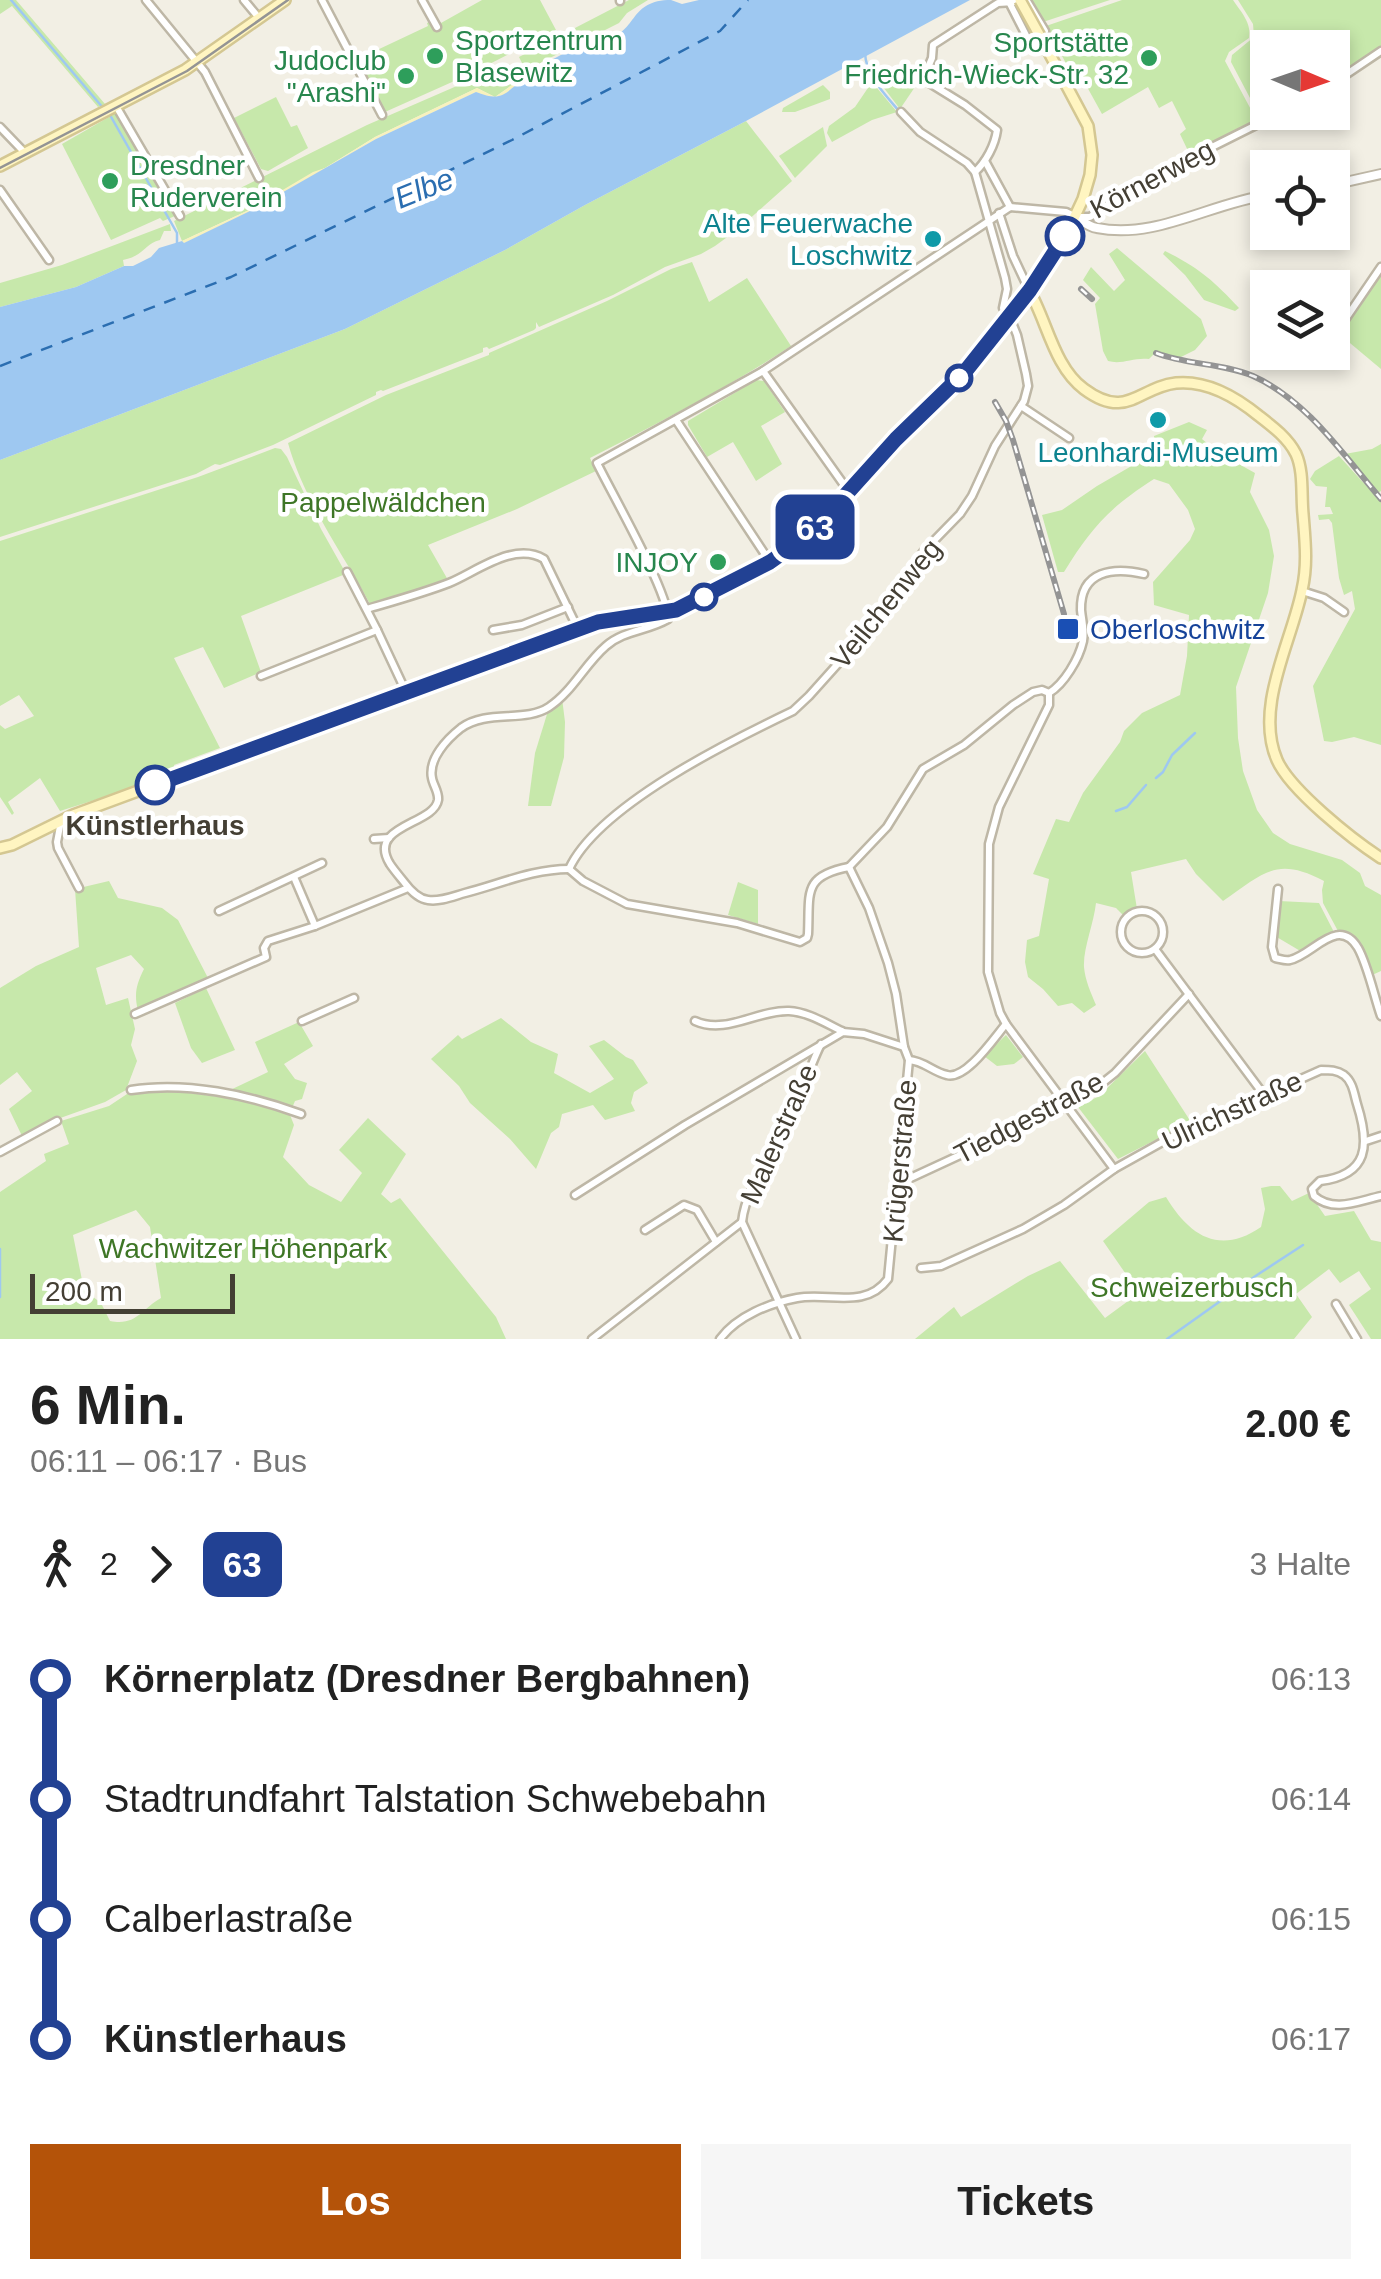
<!DOCTYPE html>
<html lang="de">
<meta charset="utf-8">
<style>
:root{--surface:#fff;--page:#f6f6f6;--text:#222;--muted:#767676;--accent:#b45309}
body{margin:0;font-family:Arial,sans-serif;background:var(--page);color:var(--text);height:100vh;display:flex;flex-direction:column;font-size:38px;white-space:nowrap}
*{box-sizing:border-box;margin:0}
p{font-size:32px;color:var(--muted)}
.icon{flex:none;width:55px;height:55px;fill:none;stroke:currentColor;stroke-width:2;stroke-linecap:round;stroke-linejoin:round}
.map{position:relative;height:1339px;overflow:hidden}
.side{display:flex;flex-direction:column;background:var(--surface);flex:1}
.side>*{flex:none}
.badge{padding:0 20px;border-radius:15px;font-size:35px;line-height:65px}
.needle{width:65px;rotate:92deg}
.buttons{position:absolute;left:1250px;top:30px;display:grid;gap:20px}
.buttons a{display:grid;place-items:center;width:100px;height:100px;border-radius:0px;background:var(--surface);box-shadow:0 5px 15px #0003;font-size:50px}
.scale{position:absolute;left:30px;bottom:25px;width:205px;box-sizing:border-box;padding-left:10px;border:5px solid #443f34;border-top:0;font-size:28px;line-height:35px;white-space:nowrap;color:#443f34;-webkit-text-stroke:8px #fff;paint-order:stroke}
.map>.badge{position:absolute;translate:-50% -50%;box-shadow:0 0 0 5px #fff}
.legs{display:flex;align-items:center;gap:15px;height:110px;padding:0 30px;font-size:32px}
.legs p{margin-inline-start:auto}
.summary{display:flex;align-items:center;justify-content:space-between;height:170px;padding:0 30px}
h1{font-size:55px;font-weight:800;line-height:75px}
.button{display:flex;gap:20px;margin-top:auto;padding:20px 30px}
.button a{flex:1;height:115px;border-radius:0px;background:var(--accent);color:#fff;font-size:40px;font-weight:800;line-height:115px;text-align:center}
.button a+a{background:var(--page);color:var(--text)}
ul{padding:0 30px;list-style:none}
li{display:flex;align-items:center;gap:35px;height:120px;font-size:38px}
li i{display:grid;place-items:center;width:15px;height:100%;margin:0 12px;background:currentColor}
li i::after{content:'';width:25px;height:25px;margin:-12px;border:8px solid;border-radius:50%;background:var(--surface)}
li p{margin-inline-start:auto}
li:first-child i{background:linear-gradient(#0000 50%,currentColor 0)}
li:last-child i{background:linear-gradient(currentColor 50%,#0000 0)}
.map>svg:first-child{display:block}
.green{fill:#c7e8ab;fill-rule:evenodd}
.sand{fill:#f8f1bd}
.water{fill:#9ec8f1}
.lines{fill:none;stroke-linecap:round;stroke-linejoin:round}
.stream{stroke:#9ec8f1;stroke-width:2.5}
.ferry{stroke:#2b6eb1;stroke-width:2.5;stroke-dasharray:12 10;stroke-linecap:butt}
.minor-casing{stroke:#beb7a6;stroke-width:11}
.tertiary-casing{stroke:#beb7a6;stroke-width:12}
.secondary-casing{stroke:#d4c792;stroke-width:14}
.minor{stroke:#fff;stroke-width:6}
.tertiary{stroke:#fff;stroke-width:8}
.secondary{stroke:#fff5c1;stroke-width:9}
.tram{stroke:#949494;stroke-width:2.5}
.rail-casing{stroke:#949494;stroke-width:6}
.rail{stroke:#fff;stroke-width:2.5;stroke-dasharray:8;stroke-linecap:butt}
.secondary-bridge-casing{stroke:#d4c792;stroke-width:14;stroke-linecap:butt}
.secondary-bridge{stroke:#fff5c1;stroke-width:9}
.line-1-casing{stroke:#fff;stroke-width:22}
.line-1{stroke:#224193;stroke-width:15}
.leisure-dot{fill:#2e9e5b;stroke:#fff;stroke-width:4}
.stop-1-dot{fill:#fff;stroke:#224193;stroke-width:5}
.culture-dot{fill:#0f9aa8;stroke:#fff;stroke-width:4}
.transit-dot{fill:#1a4fb4;stroke:#fff;stroke-width:4}
.labels{text-anchor:middle;dominant-baseline:central;stroke-width:9;stroke-linejoin:round;paint-order:stroke}
.leisure-label{font-size:28px;fill:#27864d;stroke:#fff;text-anchor:end}
.street-label{font-size:28px;fill:#443f34;stroke:#fff}
.culture-label{font-size:28px;fill:#0d838f;stroke:#fff;text-anchor:end}
.park-label{font-size:28px;fill:#3e7626;stroke:#fff}
.transit-label{font-size:28px;fill:#164399;stroke:#fff;text-anchor:start}
.stop-label{font-size:28px;font-weight:bold;fill:#443f34;stroke:#fff}
.water-label{font-size:30px;font-style:italic;fill:#2b6eb1;stroke:#fff}
</style>
<div class="map">
<svg width="1381" height="1339" viewBox="0 0 1381 1339">
<rect width="100%" height="100%" fill="#f2efe4"/>
<g class="green">
<polygon points="0,0 16,0 105,104 98,107 12,6 0,14"/>
<polygon points="482,0 540,0 556,30 470,74 385,112 358,59 428,26 427,23 437,18 441,23"/>
<polygon points="629,0 648,0 627,13 619,23 542,62 527,73 519,57"/>
<polygon points="1032,0 1110,0 1046,21 1044,21"/>
<path d="M1122,0H1233C1241,12 1252,23 1249,38L1229,52L1225,61L1256,119C1253,127 1246,125 1240,127L1239,131L1190,155L1180,134L1186,129L1172,101L1159,108L1148,87L1102,114L1086,85L1077,84L1046,26Z"/>
<polygon points="1238,0 1381,0 1381,48 1333,81 1332,48 1268,48 1268,112 1272,113 1266,118 1259,115 1231,62 1232,55 1254,37 1253,24"/>
<polygon points="509,64 519,80 495,97 477,88 375,137 325,168 313,173 249,210 182,241 174,221 367,125 466,82 485,79"/>
<polygon points="891,76 908,76 919,81 900,109 877,79"/>
<polygon points="872,82 897,112 872,120 832,142 827,133 829,126 855,107"/>
<polygon points="823,85 830,92 830,99 795,112 782,112 783,108"/>
<polygon points="276,97 291,127 297,125 308,148 268,171 261,169 234,118"/>
<polygon points="116,113 175,216 163,221 160,218 111,240 62,144"/>
<path d="M746,121C761,141 777,160 792,181L737,230L715,246L701,254L665,267L613,295L539,327L536,322V328L534,330L489,349L487,347L483,348V352L383,391L381,390L376,392V395L273,445L220,465L215,464L196,474L0,537V460L345,329L505,250L585,205Z"/>
<polygon points="823,127 827,146 795,178 779,156"/>
<path d="M170,224L171,231H164L160,240C144,244 144,256 123,260L124,266L76,287L0,307V283L62,265Z"/>
<path d="M1117,248L1201,319L1207,336L1195,350L1177,359L1157,351L1149,359C1134,357 1122,365 1108,361L1103,351L1095,304L1100,298L1083,280L1091,267L1114,291L1125,280L1109,254Z"/>
<path d="M1165,251C1199,268 1213,280 1239,308L1235,311L1204,300L1185,275L1163,254Z"/>
<path d="M692,262L709,302L747,278L791,346C727,388 658,423 590,458L596,471L517,509L428,545L448,580L370,604C342,552 304,501 288,443L386,395L489,355V353L607,301L671,269Z"/>
<polygon points="1381,272 1381,369 1338,333"/>
<polygon points="756,380 764,381 785,412 761,426 782,464 756,481 733,442 707,457 688,425 688,421"/>
<path d="M1189,422L1207,430L1202,439L1219,453L1255,473L1250,492L1269,530L1274,556L1268,593L1236,687L1238,738L1243,771L1257,810L1273,833L1290,844L1342,860L1360,873L1365,886L1381,895V971L1370,976L1363,953L1339,933L1323,903L1322,890L1324,881C1276,856 1264,873 1223,901L1196,874L1186,859L1131,872L1137,909L1123,915L1116,908L1096,903C1094,923 1083,948 1084,967C1085,980 1091,993 1096,1005L1084,1013L1072,1003L1058,1006L1043,989L1028,977L1025,962L1027,940L1039,936L1049,879L1033,874L1056,819L1069,822L1083,793L1120,742L1124,731L1142,713L1180,695L1187,656L1189,615L1154,605L1153,582L1190,540L1195,529L1188,510L1169,484L1154,479C1110,507 1091,528 1064,572H1058L1042,515L1062,510L1097,486L1154,453V436Z"/>
<polygon points="1381,444 1381,491 1378,493 1345,454 1372,449"/>
<polygon points="275,448 281,449 287,457 321,529 344,570 343,575 241,616 261,672 224,688 203,647 174,658 220,748 174,765 175,770 165,774 159,773 157,777 120,792 60,811 40,778 8,802 14,813 12,815 0,797 0,725 5,729 34,716 19,695 0,706 0,541 198,477"/>
<polygon points="1339,456 1381,502 1381,745 1354,737 1332,742 1324,741 1313,686 1355,609 1352,591 1344,595 1339,578 1332,523 1329,519 1319,520 1318,515 1333,514 1330,507 1325,507 1327,487 1316,486 1310,479 1315,471"/>
<polygon points="562,698 565,722 564,757 551,806 528,806 535,753 548,711"/>
<path d="M109,881L118,898L162,908L178,920L208,978L138,1011C134,994 136,985 144,969L131,955L96,968L106,1005L128,998L135,1029L131,1045L137,1061L126,1090L105,1102L52,1121L23,1138L9,1109L32,1091L17,1072L0,1085V988L36,966L79,947L75,889Z"/>
<polygon points="738,882 758,890 758,924 728,915"/>
<polygon points="1279,901 1319,903 1335,934 1327,936 1302,952 1275,936"/>
<polygon points="206,988 235,1050 202,1063 191,1048 175,1003"/>
<polygon points="501,1018 531,1042 558,1054 554,1073 590,1093 614,1079 589,1046 604,1040 626,1057 633,1060 648,1083 634,1092 631,1103 635,1111 605,1120 593,1105 562,1114 559,1127 551,1133 536,1169 510,1139 470,1103 459,1086 431,1059 458,1035 462,1039"/>
<polygon points="299,1022 313,1046 284,1064 295,1079 307,1083 302,1099 295,1101 292,1108 250,1095 226,1092 268,1072 255,1042"/>
<polygon points="1006,1035 1023,1057 1014,1064 997,1066 984,1056"/>
<polygon points="1145,1051 1191,1122 1118,1159 1078,1107 1099,1096"/>
<path d="M148,1091L190,1093L249,1101L290,1115L294,1125L283,1157L309,1185L341,1202L362,1173L339,1150L368,1118L406,1154L381,1194L391,1203L400,1198L496,1317L506,1339H0V1192L46,1161L44,1154L69,1144L61,1121L109,1106L130,1092ZM136,1210L150,1227L161,1298C140,1310 137,1326 110,1321L101,1303L84,1290L73,1235Z"/>
<path d="M1271,1186H1280L1292,1201L1309,1193L1325,1216L1354,1211L1371,1240L1381,1242V1339H1371L1349,1305L1371,1289L1359,1271L1340,1283L1329,1269L1296,1294L1312,1317L1294,1339H915L954,1307L961,1317L1028,1276L1060,1261L1105,1318L1139,1293L1103,1241L1149,1202L1166,1197C1189,1235 1219,1256 1261,1227L1265,1209L1261,1188Z"/>
</g>
<path class="sand" d="M519,80L520,82C502,97 498,101 476,92L376,139L250,212L184,243L182,241L249,210L313,172L325,168L375,137L477,88L495,97Z"/>
<path class="water" d="M671,0L682,4L699,0H970L746,121L585,205L505,250L345,329L0,460V307L76,287L124,266H133L151,257L159,248L182,241L184,243L250,211L376,139L476,92C506,104 504,90 529,77L527,73L604,32L607,39C638,31 629,0 671,0Z"/>
<g class="lines">
<g class="stream">
<polyline points="11,0 104,109"/>
<path d="M865,53C866,76 884,93 898,110"/>
<polyline points="110,115 177,233 177,244"/>
<polyline points="1156,778 1163,772 1172,755 1195,733"/>
<polyline points="1116,811 1127,807 1146,785"/>
<polyline points="0,1249 0,1297"/>
<polyline points="1167,1339 1257,1275 1303,1245"/>
</g>
<polyline class="ferry" points="0,366 231,277 512,140 720,31 748,0"/>
<defs>
<g id="minor">
<polyline points="146,0 205,72 259,178"/>
<polyline points="244,0 259,18"/>
<polyline points="322,0 382,115"/>
<polyline points="422,0 437,27"/>
<polyline points="620,0 620,1"/>
<polyline points="1009,2 1033,49"/>
<polyline points="1332,84 1381,51"/>
<polyline points="116,106 180,216"/>
<path d="M901,112L920,132L967,163L975,172C986,162 995,145 997,130L965,105L923,79L932,58L933,45L998,3L1027,1L1045,31"/>
<polyline points="0,127 24,152"/>
<polyline points="985,161 1010,207"/>
<polyline points="975,172 1005,278 1007,289 1003,308"/>
<polyline points="0,190 49,260"/>
<polyline points="1010,207 1066,212 1076,217 1090,217 1154,176 1282,112"/>
<polyline points="999,213 1013,256 1029,290"/>
<polyline points="1332,325 1340,327 1381,267"/>
<polyline points="763,371 849,492"/>
<polyline points="1021,406 1069,438"/>
<polyline points="676,420 770,562"/>
<polyline points="347,572 377,630 406,692"/>
<polyline points="1302,591 1324,598 1344,612"/>
<path d="M367,609C394,601 423,593 449,583C476,572 514,541 544,559L578,629"/>
<polyline points="493,630 522,625 568,607"/>
<polyline points="261,676 377,630"/>
<polyline points="1049,693 1049,705 999,807 989,844 988,972 1000,1013 1006,1024 1114,1169"/>
<path d="M1049,693C1064,684 1079,659 1083,641C1085,631 1082,621 1081,610C1080,570 1114,567 1144,574"/>
<polyline points="61,821 57,842 58,848 79,888"/>
<polyline points="374,839 389,838"/>
<polyline points="849,867 887,827 923,769 964,745 1013,705 1033,692 1042,690 1049,693"/>
<path d="M569,869C533,869 500,884 465,893C454,896 440,902 428,900C419,899 410,890 404,882C400,877 394,870 390,864C366,825 434,825 438,800C439,792 433,785 432,778C428,759 447,739 461,728C487,709 525,723 549,707C572,692 585,664 606,646C624,630 648,631 668,619C669,593 611,492 597,463L763,371L1010,207"/>
<path d="M569,869C598,806 730,741 793,711L809,696L879,618L923,552L960,514L972,496L995,446L1024,401L1028,386L1026,374L1017,335L1009,315"/>
<path d="M569,869L583,881L627,904L737,923L800,942L807,938L808,934C810,893 802,876 849,867"/>
<polyline points="294,877 315,926"/>
<path d="M1278,889L1272,947L1275,958C1281,959 1284,961 1290,960C1313,955 1338,915 1358,948C1368,966 1374,996 1381,1016"/>
<circle cx="1142" cy="932" r="21"/>
<polyline points="219,911 322,863"/>
<polyline points="1155,949 1264,1095"/>
<polyline points="135,1014 266,957 264,948 268,941 315,926 408,888"/>
<polyline points="302,1021 354,998"/>
<path d="M695,1021C726,1035 757,1010 789,1011C808,1012 825,1023 842,1031"/>
<path d="M909,1060C924,1061 933,1072 947,1075C966,1080 994,1038 1006,1024"/>
<path d="M131,1090C186,1081 249,1095 301,1114"/>
<polyline points="1366,1141 1381,1136"/>
<polyline points="0,1152 57,1121"/>
<polyline points="899,1181 904,1181 1066,1106 1095,1089 1115,1073 1189,994"/>
<polyline points="575,1195 685,1125 843,1032 864,1034 904,1047"/>
<polyline points="742,1222 796,1339"/>
<polyline points="645,1230 684,1205 697,1210 716,1242"/>
<path d="M921,1268L941,1266L1023,1229L1064,1205L1114,1169L1175,1135L1321,1070C1330,1070 1337,1070 1344,1075C1353,1082 1354,1094 1357,1104C1370,1145 1369,1175 1320,1181L1312,1189L1314,1196C1334,1213 1358,1201 1381,1196"/>
<polyline points="1336,1304 1357,1339"/>
<path d="M592,1339L742,1222C746,1184 777,1152 792,1117C802,1093 809,1068 821,1044"/>
<path d="M720,1339C737,1316 770,1303 797,1298C829,1292 865,1310 888,1279L909,1060L904,1047L896,994L888,963L869,908L849,867"/>
</g>
<g id="tertiary">
<polyline points="1332,185 1381,174"/>
<path d="M1076,217C1082,221 1089,227 1097,228C1155,240 1211,203 1268,195"/>
</g>
<g id="secondary">
<polyline points="0,166 185,70 285,0"/>
<path d="M1029,290C1047,321 1054,367 1084,389C1127,421 1139,387 1176,383C1207,380 1236,397 1259,416C1272,426 1288,438 1296,454C1304,472 1301,494 1303,514C1305,540 1308,564 1302,590C1292,641 1254,707 1277,760C1290,790 1353,840 1381,858"/>
<polyline points="0,848 12,845 73,815 530,646 598,622 676,610 770,562 794,545 832,510 896,439 964,373 1023,299 1068,231 1083,199 1090,175 1092,155 1088,126 1046,47"/>
</g>
</defs>
<use href="#minor" class="minor-casing"/>
<use href="#tertiary" class="tertiary-casing"/>
<use href="#secondary" class="secondary-casing"/>
<use href="#minor" class="minor"/>
<use href="#tertiary" class="tertiary"/>
<use href="#secondary" class="secondary"/>
<polyline class="tram" points="0,168 187,71 288,0"/>
<defs>
<g id="rail">
<polyline points="1081,289 1092,299"/>
<path d="M1156,353C1187,365 1222,363 1253,376C1307,400 1344,456 1381,499"/>
<polyline points="995,402 1006,421 1013,440 1064,614"/>
</g>
</defs>
<use href="#rail" class="rail-casing"/>
<use href="#rail" class="rail"/>
<defs>
<polyline id="secondary-bridge" points="1020,0 1046,47"/>
</defs>
<use href="#secondary-bridge" class="secondary-bridge-casing"/>
<use href="#secondary-bridge" class="secondary-bridge"/>
</g>
<g class="lines">
<defs>
<polyline id="line-1" points="155,785 598,622 676,610 770,562 794,545 832,510 896,439 964,373 1030,290 1065,236"/>
</defs>
<use href="#line-1" class="line-1-casing"/>
<use href="#line-1" class="line-1"/>
</g>
<g class="leisure-dot">
<circle cx="435" cy="56" r="10"/>
<circle cx="1149" cy="58" r="10"/>
<circle cx="406" cy="76" r="10"/>
<circle cx="110" cy="181" r="10"/>
<circle cx="718" cy="562" r="10"/>
</g>
<g class="stop-1-dot">
<circle cx="1065" cy="236" r="18"/>
<circle cx="959" cy="378" r="12"/>
<circle cx="704" cy="597" r="12"/>
<circle cx="155" cy="785" r="18"/>
</g>
<g class="culture-dot">
<circle cx="933" cy="239" r="10"/>
<circle cx="1158" cy="420" r="10"/>
</g>
<rect class="transit-dot" x="1056" y="617" width="24" height="24" rx="5"/>
<g class="labels">
<g class="leisure-label">
<text x="455" y="40" text-anchor="start">Sportzentrum<tspan x="455" dy="32">Blasewitz</tspan></text>
<text x="1129" y="42">Sportstätte<tspan x="1129" dy="32">Friedrich-Wieck-Str. 32</tspan></text>
<text x="386" y="60">Judoclub<tspan x="386" dy="32">"Arashi"</tspan></text>
<text x="130" y="165" text-anchor="start">Dresdner<tspan x="130" dy="32">Ruderverein</tspan></text>
<text x="698" y="562">INJOY</text>
</g>
<g class="street-label">
<text transform="translate(1152 179) rotate(-28)">Körnerweg</text>
<text transform="translate(886 604) rotate(-51)">Veilchenweg</text>
<text transform="translate(1232 1111) rotate(-25)">Ulrichstraße</text>
<text transform="translate(1029 1118) rotate(-28)">Tiedgestraße</text>
<text transform="translate(779 1134) rotate(-66)">Malerstraße</text>
<text transform="translate(900 1161) rotate(-85)">Krügerstraße</text>
</g>
<g class="culture-label">
<text x="913" y="223">Alte Feuerwache<tspan x="913" dy="32">Loschwitz</tspan></text>
<text x="1158" y="452" text-anchor="middle">Leonhardi-Museum</text>
</g>
<g class="park-label">
<text x="383" y="502">Pappelwäldchen</text>
<text x="243" y="1248">Wachwitzer Höhenpark</text>
<text x="1192" y="1287">Schweizerbusch</text>
</g>
<g class="transit-label">
<text x="1090" y="629">Oberloschwitz</text>
</g>
<g class="stop-label">
<text x="155" y="825">Künstlerhaus</text>
</g>
<g class="water-label">
<text transform="translate(424 188) rotate(-22)">Elbe</text>
</g>
</g>
</svg>
<div class="buttons">
<a><svg class="needle" viewBox="-14 -14 28 28"><path d="M0-13l5 13h-10z" fill="#e53935"/><path d="M0 13l5-13h-10z" fill="#767676"/></svg></a>
<a><svg class="icon" aria-label="locate" viewBox="0 0 24 24"><circle cx="12" cy="12" r="6"/><path d="M12 2v4M12 18v4M2 12h4M18 12h4"/></svg></a>
<a><svg class="icon" aria-label="layers" viewBox="0 0 24 24"><path d="M12 4l9 5-9 5-9-5zM3 14l9 5 9-5"/></svg></a>
</div>
<div class="scale">200 m</div>
<b class="badge" style="left:815px;top:527px;background:#224193;color:#fff">63</b>
</div>
<section class="side">
<div class="summary"><div><h1>6 Min.</h1><p>06:11 – 06:17 · Bus</p></div><b>2.00 €</b></div>
<div class="legs"><svg class="icon" aria-label="walk" viewBox="0 0 24 24"><circle cx="13" cy="4" r="2"/><path d="M13 8l-2 6 4 7M11 14l-3 7M7 12l3-4h3l4 4"/></svg>2<svg class="icon" aria-label="forward" viewBox="0 0 24 24"><path d="M9 5l7 7-7 7"/></svg><b class="badge" style="background:#224193;color:#fff">63</b><p>3 Halte</p></div>
<ul>
<li><i style="color:#224193"></i><b>Körnerplatz (Dresdner Bergbahnen)</b><p>06:13</p></li>
<li><i style="color:#224193"></i><span>Stadtrundfahrt Talstation Schwebebahn</span><p>06:14</p></li>
<li><i style="color:#224193"></i><span>Calberlastraße</span><p>06:15</p></li>
<li><i style="color:#224193"></i><b>Künstlerhaus</b><p>06:17</p></li>
</ul>
<div class="button"><a>Los</a><a>Tickets</a></div>
</section>
